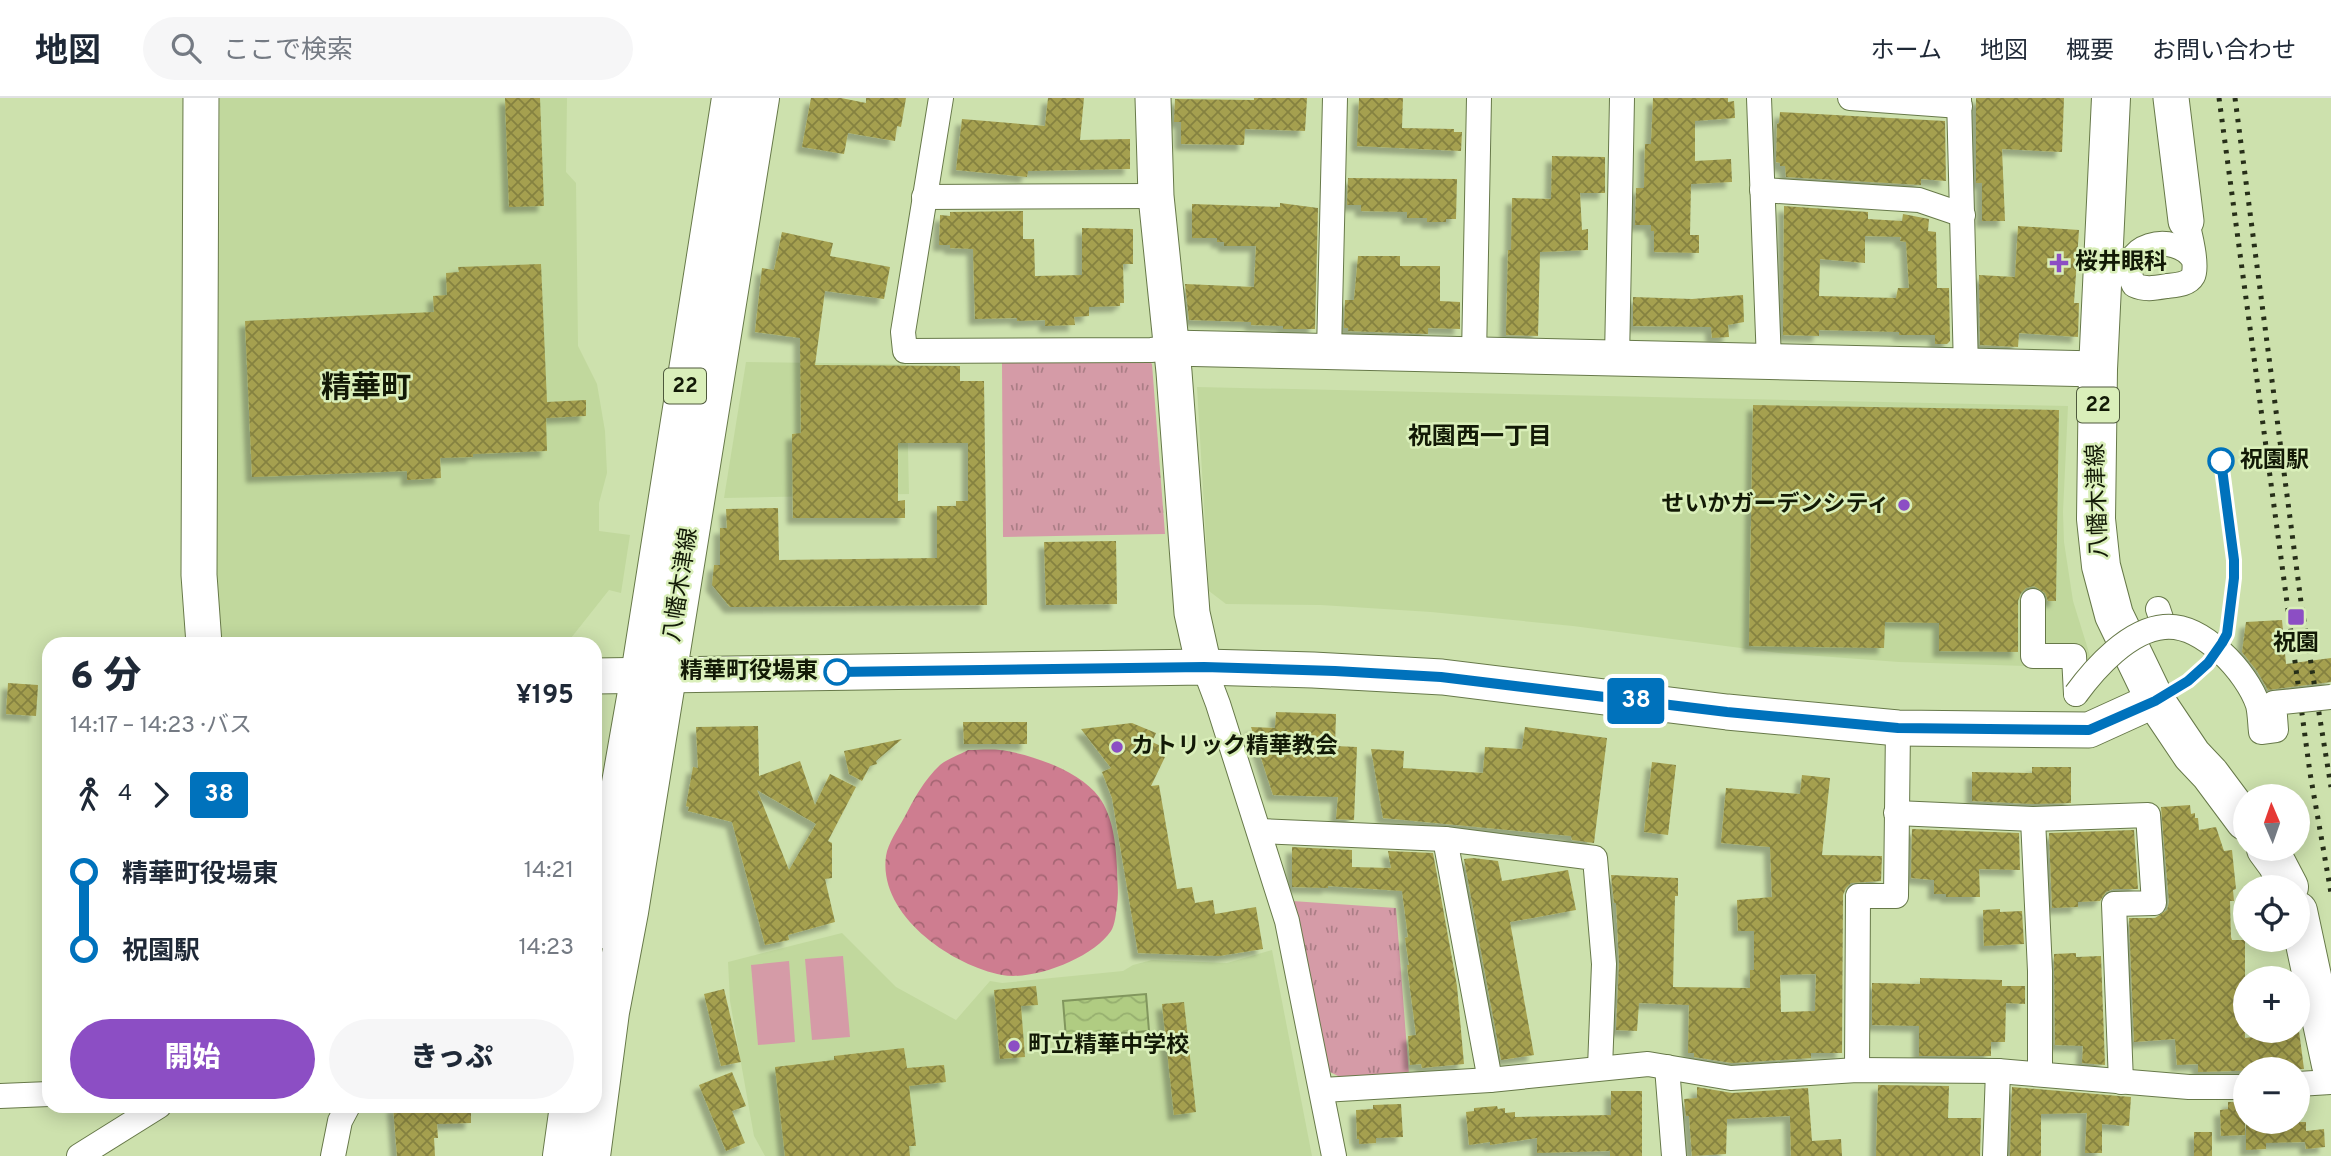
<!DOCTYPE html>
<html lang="ja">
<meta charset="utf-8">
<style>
:root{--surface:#fff;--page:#f6f6f7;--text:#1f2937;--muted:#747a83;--line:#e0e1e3;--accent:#8c4ec4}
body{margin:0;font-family:Overpass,"Noto Sans JP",sans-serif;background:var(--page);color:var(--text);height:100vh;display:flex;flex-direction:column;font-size:26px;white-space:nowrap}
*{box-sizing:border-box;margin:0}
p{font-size:23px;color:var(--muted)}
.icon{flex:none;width:38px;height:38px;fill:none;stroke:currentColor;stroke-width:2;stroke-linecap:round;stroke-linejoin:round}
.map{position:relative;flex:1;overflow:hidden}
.side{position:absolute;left:42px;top:539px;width:560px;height:476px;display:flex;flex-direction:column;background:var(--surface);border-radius:21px;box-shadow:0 4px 18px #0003}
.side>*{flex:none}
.badge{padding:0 14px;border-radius:5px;font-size:24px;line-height:46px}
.needle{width:46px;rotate:358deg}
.controls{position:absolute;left:2233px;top:686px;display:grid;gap:14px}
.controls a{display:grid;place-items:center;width:77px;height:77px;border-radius:50%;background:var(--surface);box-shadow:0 4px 18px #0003;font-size:35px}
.map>.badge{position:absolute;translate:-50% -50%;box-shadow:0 0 0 4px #fff}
.legs{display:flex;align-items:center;gap:10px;height:77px;padding:0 28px;font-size:23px}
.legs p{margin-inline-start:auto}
.overview{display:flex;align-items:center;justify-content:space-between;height:119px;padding:0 28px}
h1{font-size:38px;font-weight:800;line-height:52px}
.button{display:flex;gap:14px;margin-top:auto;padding:14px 28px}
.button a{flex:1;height:80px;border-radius:42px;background:var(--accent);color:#fff;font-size:28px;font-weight:800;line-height:80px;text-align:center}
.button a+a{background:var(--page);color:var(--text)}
ul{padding:0 28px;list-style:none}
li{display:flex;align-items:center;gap:24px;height:77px;font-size:26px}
li i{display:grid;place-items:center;width:10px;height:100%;margin:0 9px;background:currentColor}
li i::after{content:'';width:18px;height:18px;margin:-9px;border:5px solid;border-radius:50%;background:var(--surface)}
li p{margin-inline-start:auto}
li:first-child i{background:linear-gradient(#0000 50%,currentColor 0)}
li:last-child i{background:linear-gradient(currentColor 50%,#0000 0)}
header{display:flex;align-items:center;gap:42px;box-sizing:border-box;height:98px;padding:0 35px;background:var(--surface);border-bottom:2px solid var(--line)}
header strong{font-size:33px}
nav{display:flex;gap:38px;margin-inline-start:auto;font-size:24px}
.search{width:490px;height:63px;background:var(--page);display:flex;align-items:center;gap:18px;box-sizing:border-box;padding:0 24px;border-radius:38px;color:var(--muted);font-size:26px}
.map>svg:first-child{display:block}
.built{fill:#c1d89d}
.forest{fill:url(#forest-crowns)}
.park{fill:url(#park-tufts)}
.pitch{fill:#d59ba7}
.water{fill:url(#water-waves);stroke:#81965d;stroke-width:2}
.building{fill:url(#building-cross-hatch);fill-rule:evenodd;filter:url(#shadow)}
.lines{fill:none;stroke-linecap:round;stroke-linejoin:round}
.street-casing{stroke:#677949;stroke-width:26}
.secondary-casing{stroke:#677949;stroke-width:37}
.primary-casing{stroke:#677949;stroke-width:40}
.street{stroke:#fff;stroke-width:24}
.secondary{stroke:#fff;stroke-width:35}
.primary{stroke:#fff;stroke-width:38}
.rail{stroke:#262e18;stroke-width:5;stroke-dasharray:3.5 7;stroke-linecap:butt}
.street-bridge-casing{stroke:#677949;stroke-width:26;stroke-linecap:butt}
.street-bridge{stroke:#fff;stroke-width:24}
.line-1-casing{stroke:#fff;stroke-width:16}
.line-1{stroke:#0072bc;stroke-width:10}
.poi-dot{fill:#8c4ec4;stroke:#daefba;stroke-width:2.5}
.stop-1-dot{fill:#fff;stroke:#0072bc;stroke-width:3.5}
.labels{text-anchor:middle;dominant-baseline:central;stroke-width:5;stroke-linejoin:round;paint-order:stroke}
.shield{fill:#daefba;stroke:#4e593c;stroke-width:2}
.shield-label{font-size:21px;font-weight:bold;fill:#121906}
.poi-label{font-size:23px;font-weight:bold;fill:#121906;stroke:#daefba;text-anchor:start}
.stop-label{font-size:23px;font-weight:bold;fill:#121906;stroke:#daefba;text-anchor:start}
.street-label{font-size:23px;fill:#121906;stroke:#daefba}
.neighbourhood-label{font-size:24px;font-weight:bold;fill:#121906;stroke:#daefba}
.district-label{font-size:30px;font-weight:bold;fill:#121906;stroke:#daefba}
</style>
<header>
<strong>地図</strong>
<div class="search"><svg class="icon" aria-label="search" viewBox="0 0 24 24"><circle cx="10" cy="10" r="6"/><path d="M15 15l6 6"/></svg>ここで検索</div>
<nav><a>ホーム</a><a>地図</a><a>概要</a><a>お問い合わせ</a></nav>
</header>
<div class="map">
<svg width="2331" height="1058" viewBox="0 0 2331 1058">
<defs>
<pattern id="forest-crowns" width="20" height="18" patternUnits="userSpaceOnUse" patternTransform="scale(1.75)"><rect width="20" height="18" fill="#ce7d90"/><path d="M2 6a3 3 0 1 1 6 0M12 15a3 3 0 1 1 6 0" fill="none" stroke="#a66674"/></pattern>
<pattern id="park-tufts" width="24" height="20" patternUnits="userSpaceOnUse" patternTransform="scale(1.75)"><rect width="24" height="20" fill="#d59ba7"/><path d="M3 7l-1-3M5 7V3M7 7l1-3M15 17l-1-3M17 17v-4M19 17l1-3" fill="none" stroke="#ab7e86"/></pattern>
<pattern id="water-waves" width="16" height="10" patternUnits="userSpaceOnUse" patternTransform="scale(1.75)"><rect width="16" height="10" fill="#b0cc82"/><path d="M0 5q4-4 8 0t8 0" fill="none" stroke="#96af6f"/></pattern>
<pattern id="building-cross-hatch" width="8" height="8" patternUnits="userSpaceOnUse" patternTransform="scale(1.75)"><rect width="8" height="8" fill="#a5a050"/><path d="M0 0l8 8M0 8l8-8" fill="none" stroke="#858240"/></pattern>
<filter id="shadow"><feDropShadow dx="-6" dy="6" stdDeviation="2" flood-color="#0004"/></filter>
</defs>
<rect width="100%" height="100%" fill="#cde1ad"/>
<g class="built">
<polygon points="220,0 567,0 566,74 576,85 578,248 597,286 605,333 607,375 599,405 599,433 630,437 621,495 609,492 571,540 433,546 221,546 217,487"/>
<polygon points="746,264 906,266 909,396 724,400"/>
<polygon points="1197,289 2068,308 2063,414 2064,444 2073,503 2091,561 2091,570 1899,564 1779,555 1573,528 1431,514 1321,507 1226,506 1209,493"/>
<polygon points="842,835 896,889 956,922 990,883 1002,885 1123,873 1133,867 1152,862 1227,865 1272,852 1312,1058 765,1058 754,1038 730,903 728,864"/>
</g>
<path class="forest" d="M968,652C978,652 990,651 1000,652C1031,656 1080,673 1099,699C1113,718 1116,747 1117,770C1117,782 1119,795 1117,807C1116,815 1115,827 1111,833C1093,860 1033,883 1002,877C951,867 878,817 886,758C888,745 898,731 904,720C914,701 924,682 940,667C947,661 959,657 968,652Z"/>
<g class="park">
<polygon points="1149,263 1152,266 1165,436 1003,439 1002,264"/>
<polygon points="1292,803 1396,810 1409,977 1344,981 1328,973"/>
</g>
<g class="pitch">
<polygon points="843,858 850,939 812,942 805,861"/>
<polygon points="789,863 795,944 758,947 751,867"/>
</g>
<polygon class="water" points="1146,896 1149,933 1066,940 1063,903"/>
<g class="building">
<polygon points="505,0 540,0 544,108 509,109"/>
<polygon points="811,0 841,0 866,5 866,0 906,0 901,29 897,28 895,43 848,35 844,56 802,49"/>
<polygon points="1048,0 1084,0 1080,42 1130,41 1130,71 1028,73 1027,79 956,72 962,21 1045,28"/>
<polygon points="1254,0 1307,0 1305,33 1245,31 1244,47 1181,46 1181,24 1174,24 1175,1 1254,2"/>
<polygon points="1359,0 1403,0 1402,30 1454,31 1454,34 1462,34 1461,53 1357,48"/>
<polygon points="1653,0 1728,0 1728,4 1734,3 1735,20 1695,23 1695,63 1731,61 1732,84 1691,86 1690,137 1699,137 1699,155 1654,154 1654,133 1651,133 1651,127 1635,127 1636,90 1644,90 1645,46 1651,46"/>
<polygon points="1976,0 2064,0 2062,54 2002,51 2005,123 1982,123 1982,85 1976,85"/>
<polygon points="1780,14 1945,23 1946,83 1921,81 1921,87 1786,79 1785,68 1780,68 1780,65 1776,64 1777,26 1779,25"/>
<polygon points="1552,58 1605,59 1605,95 1580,95 1582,132 1588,131 1588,152 1540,154 1538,238 1506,237 1508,152 1511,152 1512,100 1551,101"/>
<polygon points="1348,80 1457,81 1456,121 1446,121 1446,124 1427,124 1427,120 1407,120 1407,114 1361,113 1361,107 1347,107"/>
<polygon points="1280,105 1318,110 1315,231 1283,231 1283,228 1251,227 1251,224 1189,222 1185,186 1254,189 1256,148 1224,148 1224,144 1217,144 1217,140 1192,140 1192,106 1280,109"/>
<path d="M1784,108L1868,114V121L1902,123L1903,116L1929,121L1928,133L1936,134L1937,190H1949L1950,243L1947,246H1935V237H1899V234L1819,232V238L1783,237ZM1865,138L1901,139L1900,143L1906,144L1909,190H1898L1896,200L1819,198L1820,161L1865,165Z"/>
<polygon points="1023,113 1023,141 1034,141 1035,178 1082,177 1082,130 1133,131 1133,166 1123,166 1124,205 1120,205 1120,208 1089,209 1089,218 1074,219 1075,227 1045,228 1045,222 1017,223 1017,220 975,221 973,151 950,150 950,147 939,147 940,117 950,118 950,114"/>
<polygon points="2018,128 2079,132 2074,205 2079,205 2078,239 2019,235 2018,249 1980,247 1979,177 2015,179"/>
<polygon points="782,134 833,145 830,158 890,169 884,201 825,193 815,267 960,268 960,283 984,283 987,507 730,509 712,487 714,467 720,467 720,430 727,430 726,411 778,410 779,462 937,460 937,408 956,408 956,403 968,403 968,345 898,345 898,403 905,402 905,420 793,420 792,336 801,335 800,240 755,234 762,170 774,172"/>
<polygon points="1358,158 1400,158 1400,168 1440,168 1440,203 1460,204 1460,231 1428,230 1428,236 1348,233 1348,230 1344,230 1345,202 1354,202"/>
<polygon points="541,166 547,304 586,302 586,318 546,320 547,353 473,356 473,359 440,360 441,380 407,382 407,373 252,379 245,223 434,214 433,198 447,197 446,175 459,174 458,169"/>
<polygon points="1743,197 1744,224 1728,227 1729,239 1712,240 1711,229 1633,228 1633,199 1692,201"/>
<polygon points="1753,307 2059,312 2056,503 2048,503 2045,495 2034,488 2026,490 2021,495 2018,503 2018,554 1939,553 1939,525 1885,524 1884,550 1749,548"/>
<polygon points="1116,443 1117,506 1046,507 1044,444"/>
<polygon points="2282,522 2286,566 2331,560 2331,584 2268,592 2257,573 2242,554 2246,524"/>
<polygon points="8,585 38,587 36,618 6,616"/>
<polygon points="1276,614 1336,616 1335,648 1357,649 1354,722 1336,721 1338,699 1273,697 1251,629 1275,630"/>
<polygon points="963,624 1027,624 1027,646 964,646"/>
<polygon points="1132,625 1156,635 1152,644 1161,648 1158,655 1165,659 1151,688 1159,687 1177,791 1192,789 1195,805 1213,802 1215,816 1256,809 1263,851 1219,858 1138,855 1112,700 1102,674 1111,670 1081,631"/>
<path d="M758,628L759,678L800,663L815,707L830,676L856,689L828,743L832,745V780L825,781L835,824L788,837L789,842L765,847L732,724L688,713L689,709L686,708L693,669L698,670L696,629ZM757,692L816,726L789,772Z"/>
<polygon points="1525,629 1607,640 1594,745 1572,742 1571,738 1383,720 1371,651 1404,653 1403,670 1483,675 1485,649 1522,651"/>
<polygon points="902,641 876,663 877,666 870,668 862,683 849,676 844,653"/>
<polygon points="1652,664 1676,667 1668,737 1644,734"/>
<polygon points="2032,669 2071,669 2071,705 2033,706 1972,703 1972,674 2032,675"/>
<path d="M1802,677L1830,680L1822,757L1882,758L1881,783L1851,785L1846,790L1843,797L1842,955H1811V960L1732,965L1694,959V955H1688L1689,907L1639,905L1637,933L1616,932L1619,865L1616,805H1614L1611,777L1678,780V798H1675L1673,889L1750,890V872H1754V833H1738L1737,802L1772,799L1770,749L1721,745L1726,690L1800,696ZM1816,876L1815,913L1781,914L1780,877Z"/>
<polygon points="2190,707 2191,716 2195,715 2195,720 2198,720 2199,732 2216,729 2224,753 2232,752 2236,791 2233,792 2234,803 2230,803 2231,839 2232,842 2245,842 2245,940 2282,935 2281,933 2299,933 2304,971 2198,974 2198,966 2177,967 2175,941 2134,944 2129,820 2155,820 2167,812 2169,804 2161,709"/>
<polygon points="1912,731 2019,735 2020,772 1979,771 1980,799 1946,799 1946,796 1934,796 1934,782 1911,780"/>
<polygon points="2134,732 2138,791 2113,791 2106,794 2100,803 2078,804 2078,809 2052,810 2049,735"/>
<polygon points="1292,749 1352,752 1352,769 1391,770 1388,753 1433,755 1457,888 1464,966 1422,970 1421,966 1410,967 1408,938 1416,937 1407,867 1409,867 1405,840 1408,839 1402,793 1328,788 1328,790 1292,789"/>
<polygon points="1473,760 1498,763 1502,783 1568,772 1576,812 1510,824 1534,957 1501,962 1464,761"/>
<polygon points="2000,811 2000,814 2022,813 2024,846 1984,848 1983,812"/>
<polygon points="2076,855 2076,859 2101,858 2105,967 2082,965 2083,948 2055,947 2054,856"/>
<polygon points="1920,880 2002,882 2002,888 2025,888 2025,906 2006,905 2005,944 1991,944 1991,958 1919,958 1919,928 1872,927 1872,885 1920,886"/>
<polygon points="1036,888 1038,907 1021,908 1025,959 1000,961 994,892"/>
<polygon points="724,891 741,964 721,968 704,896"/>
<polygon points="1184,904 1196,1014 1174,1017 1162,906"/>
<polygon points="904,950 907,970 944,967 946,984 909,988 916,1048 909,1048 910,1058 785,1058 775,969 834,962 834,958"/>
<polygon points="732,974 746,1008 732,1013 745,1045 726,1053 699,987"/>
<polygon points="1878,987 1949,988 1948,1020 1981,1020 1980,1058 1876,1058"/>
<polygon points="1697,989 1732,995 1808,990 1812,1043 1841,1041 1842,1058 1791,1058 1790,1018 1727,1021 1726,1056 1692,1058 1689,1018 1686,1018 1684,1001 1697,1000"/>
<polygon points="2012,989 2131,999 2129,1028 2102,1026 2102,1055 2085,1055 2087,1015 2041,1016 2041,1058 2010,1058"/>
<polygon points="1611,993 1642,993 1642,1058 1610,1058 1610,1053 1537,1055 1537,1040 1490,1047 1490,1044 1469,1047 1466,1014 1474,1013 1474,1010 1497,1008 1498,1011 1505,1010 1505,1015 1515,1014 1515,1019 1611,1017"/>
<polygon points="2228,1004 2245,1004 2245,1037 2221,1038 2220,1012 2228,1011"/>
<polygon points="1401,1006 1403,1039 1376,1040 1376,1045 1359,1046 1359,1041 1357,1041 1356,1012 1373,1011 1373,1007"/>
<polygon points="393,1008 471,1008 471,1025 437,1026 438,1040 434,1040 435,1058 397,1058"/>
<polygon points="2246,1024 2306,1024 2306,1033 2324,1031 2325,1049 2306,1051 2305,1044 2266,1045 2266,1051 2246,1052"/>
<rect x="2194" y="1034" width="18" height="24"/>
</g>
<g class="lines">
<defs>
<g id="street">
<polyline points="941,0 903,234 905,253 1151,252 1171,250"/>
<polyline points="1759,0 1769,264"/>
<polyline points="1850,0 1960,8"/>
<polyline points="1959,0 1966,270"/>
<polyline points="1762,92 1919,102 1963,117"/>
<polyline points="924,99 1156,98"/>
<path d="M2186,123C2190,134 2198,169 2193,178C2188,187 2175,187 2167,188C2155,190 2145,192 2134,187C2113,146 2176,132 2194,162"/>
<polyline points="1329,254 1335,0"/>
<polyline points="1474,258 1479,0"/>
<polyline points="1617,261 1622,0"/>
<polyline points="2033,503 2033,558 2074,558 2076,596"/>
<polyline points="2158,511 2164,529"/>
<polyline points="1204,569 1218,606 1287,823 1334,1058"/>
<polyline points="1896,715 2033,721 2148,717 2154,805 2114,806 2121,984"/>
<polyline points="2033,721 2040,873 2040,976"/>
<polyline points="1259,733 1445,741 1595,760 1604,866 1600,970"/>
<polyline points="1445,741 1490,982"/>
<polyline points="1667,969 1674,1058"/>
<polyline points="1857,972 1858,798 1896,798 1898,630"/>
<polyline points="2298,986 2331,984"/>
<polyline points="1323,992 1490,982 1648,966 1731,980 1857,972 1998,973 2189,989 2245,989"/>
<polyline points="0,998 49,996"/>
<polyline points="79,1058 159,1008"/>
<polyline points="333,1058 340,1023 348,1008"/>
<polyline points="1995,1058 1998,973"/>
</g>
<g id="secondary">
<polyline points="201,0 199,477 204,546"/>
<polyline points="1153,0 1156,98 1174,274 1192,515 1204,569"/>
<polyline points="2171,0 2186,123"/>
<polyline points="1171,250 2098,271"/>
<polyline points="595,578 1204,569 1313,572 1442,579 1727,614 1898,630 2089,632 2155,602"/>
</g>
<g id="primary">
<polyline points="2111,0 2098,271 2096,421 2101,468 2114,517 2155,602 2192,657 2210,676 2245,723"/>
<polyline points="2266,751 2277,766 2289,789"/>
<polyline points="2298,813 2331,967"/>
<polyline points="595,833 640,577 731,0"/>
<polyline points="562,1058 569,1008"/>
<polyline points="591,1058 610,914 629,814 760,0"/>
</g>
</defs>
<use href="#street" class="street-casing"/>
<use href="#secondary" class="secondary-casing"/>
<use href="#primary" class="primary-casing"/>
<use href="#street" class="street"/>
<use href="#secondary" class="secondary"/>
<use href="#primary" class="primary"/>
<g class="rail">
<polyline points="2219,0 2310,675 2331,795"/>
<polyline points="2235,0 2301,504 2331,689"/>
</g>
<defs>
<path id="street-bridge" d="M2076,596C2095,570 2129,532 2164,529C2202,525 2247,574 2258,607C2260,615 2260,625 2261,634L2276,632L2274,605L2331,599"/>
</defs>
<use href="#street-bridge" class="street-bridge-casing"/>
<use href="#street-bridge" class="street-bridge"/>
</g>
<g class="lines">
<defs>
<polyline id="line-1" points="837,574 1204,569 1335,573 1441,579 1727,614 1898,630 2089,632 2155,603 2188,583 2208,565 2222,545 2227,536 2234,480 2234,462 2221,363"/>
</defs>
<use href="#line-1" class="line-1-casing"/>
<use href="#line-1" class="line-1"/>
</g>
<g class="poi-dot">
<path d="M2055.5 154.5h7v7h7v7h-7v7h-7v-7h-7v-7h7z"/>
<circle cx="1904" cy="407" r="7"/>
<rect x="2287" y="510" width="18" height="18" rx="3.5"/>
<circle cx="1117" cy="649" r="7"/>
<circle cx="1014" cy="948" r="7"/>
</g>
<g class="stop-1-dot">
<circle cx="2221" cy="363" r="12"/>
<circle cx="837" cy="574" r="12"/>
</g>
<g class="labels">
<g class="shield">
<rect x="664" y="270.5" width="42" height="35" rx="5"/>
<rect x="2077" y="289.5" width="42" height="35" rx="5"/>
</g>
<g class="shield-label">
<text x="685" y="288">22</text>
<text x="2098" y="307">22</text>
</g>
<g class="poi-label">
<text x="2075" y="165">桜井眼科</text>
<text x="1890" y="407" text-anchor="end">せいかガーデンシティ</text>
<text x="2296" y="546" text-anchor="middle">祝園</text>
<text x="1131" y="649">カトリック精華教会</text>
<text x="1028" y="948">町立精華中学校</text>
</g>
<g class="stop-label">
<text x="2240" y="363">祝園駅</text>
<text x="818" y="574" text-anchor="end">精華町役場東</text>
</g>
<g class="street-label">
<text transform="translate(2099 403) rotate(-92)">八幡木津線</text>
<text transform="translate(682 487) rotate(-81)">八幡木津線</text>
</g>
<g class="neighbourhood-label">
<text x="1480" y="340">祝園西一丁目</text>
</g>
<g class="district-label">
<text x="366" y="291">精華町</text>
</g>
</g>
</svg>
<div class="controls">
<a><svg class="needle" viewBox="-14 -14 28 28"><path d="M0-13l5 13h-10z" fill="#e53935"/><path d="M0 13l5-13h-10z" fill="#747a83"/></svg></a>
<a><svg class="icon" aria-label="locate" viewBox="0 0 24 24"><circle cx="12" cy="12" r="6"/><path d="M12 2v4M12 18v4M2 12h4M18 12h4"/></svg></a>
<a>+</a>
<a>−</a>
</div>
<b class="badge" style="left:1636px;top:603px;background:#0072bc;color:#fff">38</b>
<section class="side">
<div class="overview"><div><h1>6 分</h1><p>14:17 – 14:23 · バス</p></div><b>¥195</b></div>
<div class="legs"><svg class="icon" aria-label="walk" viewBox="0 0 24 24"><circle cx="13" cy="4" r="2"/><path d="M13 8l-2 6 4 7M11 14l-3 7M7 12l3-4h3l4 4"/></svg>4<svg class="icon" aria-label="forward" viewBox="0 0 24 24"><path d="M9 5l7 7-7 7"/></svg><b class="badge" style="background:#0072bc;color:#fff">38</b></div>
<ul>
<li><i style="color:#0072bc"></i><b>精華町役場東</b><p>14:21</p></li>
<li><i style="color:#0072bc"></i><b>祝園駅</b><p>14:23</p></li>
</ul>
<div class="button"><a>開始</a><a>きっぷ</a></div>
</section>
</div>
